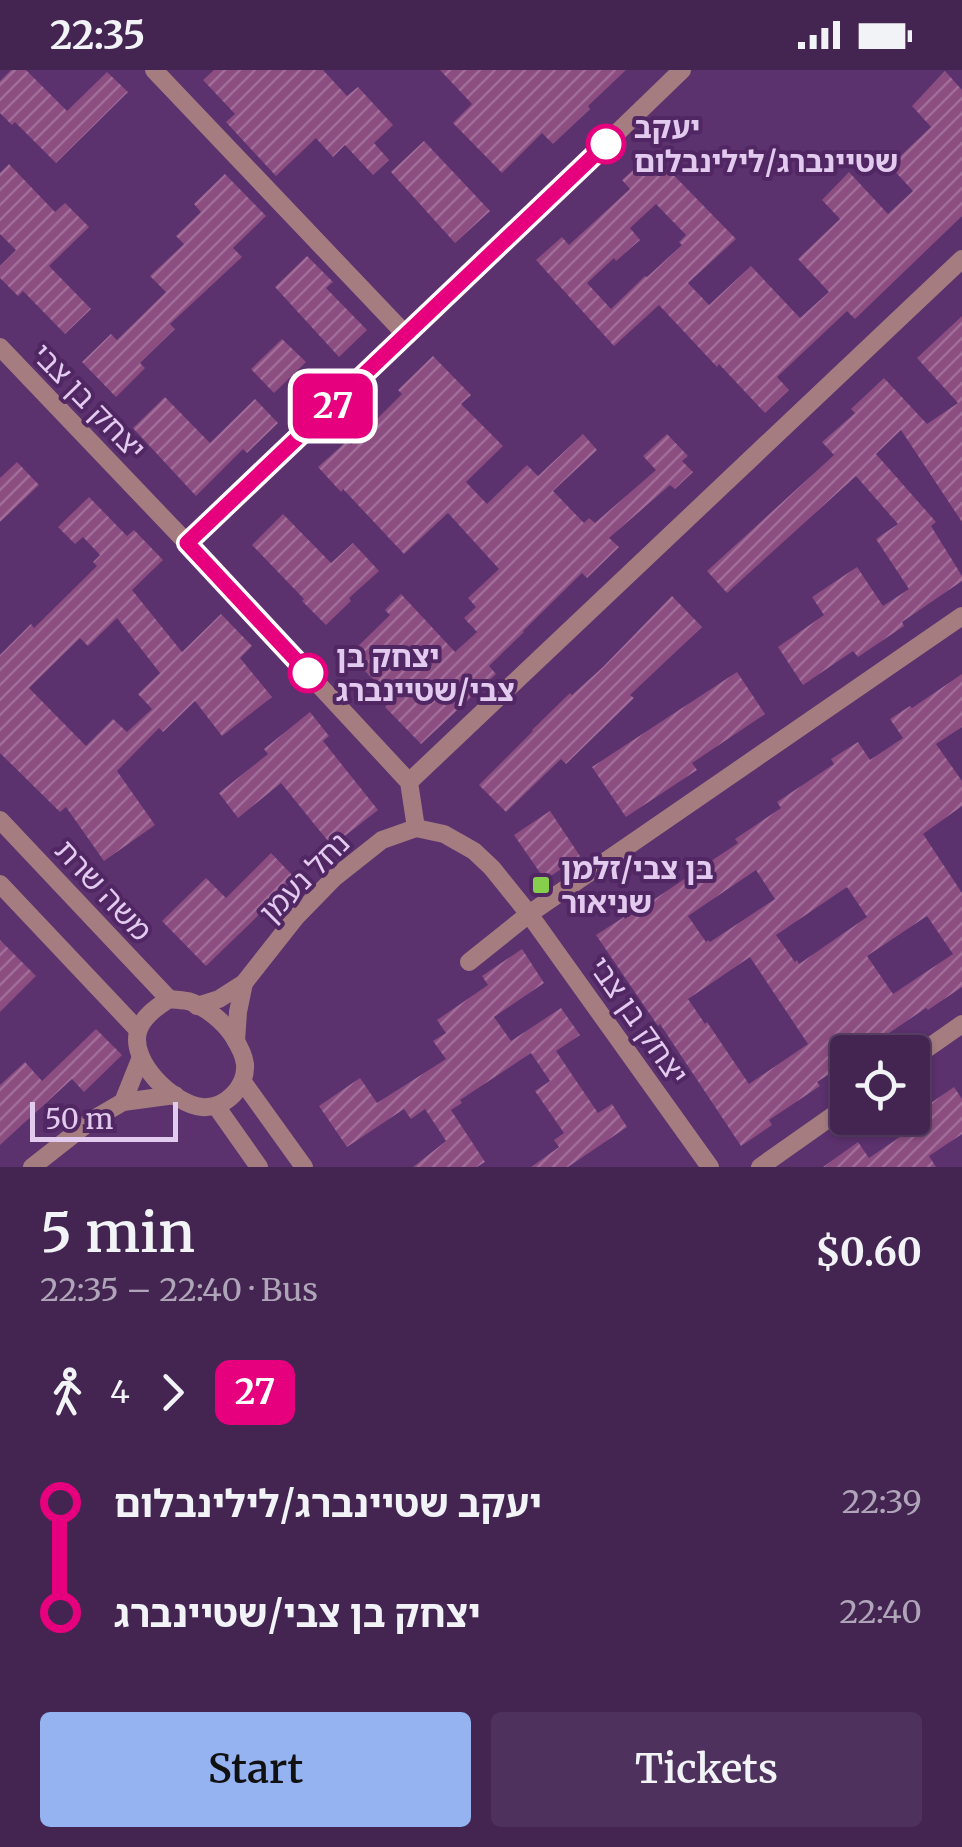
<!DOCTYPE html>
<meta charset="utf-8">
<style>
:root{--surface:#442552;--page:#4e315c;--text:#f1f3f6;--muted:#afa5b8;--line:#5c4269;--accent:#95b2f1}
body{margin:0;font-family:Merriweather,"Noto Sans Hebrew",serif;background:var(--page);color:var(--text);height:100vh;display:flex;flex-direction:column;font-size:38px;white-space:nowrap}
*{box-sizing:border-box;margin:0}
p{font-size:32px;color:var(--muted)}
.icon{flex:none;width:55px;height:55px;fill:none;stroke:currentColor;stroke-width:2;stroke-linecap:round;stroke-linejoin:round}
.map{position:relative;height:1097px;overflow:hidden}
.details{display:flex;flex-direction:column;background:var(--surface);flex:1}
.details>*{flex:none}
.badge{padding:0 20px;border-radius:15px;font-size:35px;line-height:65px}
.buttons{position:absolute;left:830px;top:965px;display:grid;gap:20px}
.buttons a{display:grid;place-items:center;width:100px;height:100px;border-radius:10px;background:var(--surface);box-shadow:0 2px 8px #0004,0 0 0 2px var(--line);font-size:50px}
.scale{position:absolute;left:30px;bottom:25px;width:148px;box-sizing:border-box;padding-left:10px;border:5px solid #e3cbef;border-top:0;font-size:28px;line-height:35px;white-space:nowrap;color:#e3cbef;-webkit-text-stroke:8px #502663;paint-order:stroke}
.map>.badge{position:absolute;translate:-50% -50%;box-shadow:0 0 0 5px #fff}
.legs{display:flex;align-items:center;gap:15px;height:110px;padding:0 40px;font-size:32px}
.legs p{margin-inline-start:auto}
.head{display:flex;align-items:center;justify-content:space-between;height:170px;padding:0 40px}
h1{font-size:55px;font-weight:600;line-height:75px}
.button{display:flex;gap:20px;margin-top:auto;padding:20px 40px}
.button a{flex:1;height:115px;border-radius:10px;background:var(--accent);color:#111;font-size:40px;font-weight:600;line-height:115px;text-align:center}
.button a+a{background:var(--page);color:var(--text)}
ul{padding:0 40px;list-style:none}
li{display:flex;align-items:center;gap:35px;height:110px;font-size:38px}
li i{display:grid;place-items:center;width:15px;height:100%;margin:0 12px;background:currentColor}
li i::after{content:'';width:25px;height:25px;margin:-12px;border:8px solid;border-radius:50%;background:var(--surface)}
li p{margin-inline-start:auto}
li:first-child i{background:linear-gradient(#0000 50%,currentColor 0)}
li:last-child i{background:linear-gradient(currentColor 50%,#0000 0)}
.status{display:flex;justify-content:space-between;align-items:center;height:70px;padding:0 50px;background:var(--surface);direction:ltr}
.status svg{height:28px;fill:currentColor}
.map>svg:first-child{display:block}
.building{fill:url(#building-hatch);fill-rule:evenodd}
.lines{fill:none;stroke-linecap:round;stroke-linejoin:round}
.minor{stroke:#a57d80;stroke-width:18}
.line-1-casing{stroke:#fff;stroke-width:22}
.line-1{stroke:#e6007e;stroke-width:15}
.stop-1-dot{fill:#fff;stroke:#e6007e;stroke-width:5}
.poi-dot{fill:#85cf4c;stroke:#502663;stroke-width:4}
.labels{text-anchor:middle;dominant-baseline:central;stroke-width:8;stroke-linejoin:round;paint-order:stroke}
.stop-label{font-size:30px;font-weight:bold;fill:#e3cbef;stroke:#502663;text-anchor:start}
.street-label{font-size:30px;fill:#e3cbef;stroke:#502663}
.poi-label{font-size:30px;font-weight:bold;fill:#e3cbef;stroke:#502663;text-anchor:start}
</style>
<div class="status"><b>22:35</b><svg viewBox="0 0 49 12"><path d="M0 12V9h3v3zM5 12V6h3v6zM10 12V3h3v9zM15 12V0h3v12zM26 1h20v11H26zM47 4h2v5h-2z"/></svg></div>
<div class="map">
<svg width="962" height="1097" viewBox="0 0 962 1097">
<defs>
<pattern id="building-hatch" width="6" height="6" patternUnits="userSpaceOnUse" patternTransform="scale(2.5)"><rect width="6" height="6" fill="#8c4e81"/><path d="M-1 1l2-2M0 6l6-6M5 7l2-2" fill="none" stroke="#a16e99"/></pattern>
</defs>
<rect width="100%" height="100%" fill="#5b316e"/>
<g class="building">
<polygon points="11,0 26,0 67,41 107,2 128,22 56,93 15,52 12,55 0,43 0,11"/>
<polygon points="214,0 323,0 347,26 358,17 393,55 374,73 389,90 373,105 345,75 333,87 316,68 276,106 226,52 235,44 203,10"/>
<polygon points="440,0 626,0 588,36 590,39 553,74 542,63 502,103 453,53 472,34"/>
<path d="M945,1L962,20V146L855,249L847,241L777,307L789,320L765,343L719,294L717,297L659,235L614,276L536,190L562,167L569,175L630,119L622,110L641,93L644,97L655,86L736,169L688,213L709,235L751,196L800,248L829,222L798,189L840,149L822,130L849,102L888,144L913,121L890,96L931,57L912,36ZM656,134L686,165L679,172L682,175L647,207L645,206L611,239L587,213L614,188L616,191L640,170L630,158Z"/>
<polygon points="424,71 490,141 455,173 391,102"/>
<polygon points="9,94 55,142 65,133 89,157 49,196 91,239 65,264 23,221 18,226 0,208 0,196 16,180 0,164 0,103"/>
<polygon points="225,104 266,146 233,178 242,187 170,254 175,259 140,293 145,298 116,327 82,292 111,264 117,270 166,222 150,206 184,174 176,166 201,142 194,134"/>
<polygon points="307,186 333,212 326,218 367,260 339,287 275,217"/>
<polygon points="962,246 962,452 901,360 876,384 936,452 931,456 962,506 962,511 902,552 904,556 858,587 853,581 803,615 778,577 824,545 812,527 857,497 883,536 909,519 876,469 898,454 856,406 727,523 707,501 834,385 822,372 855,343 851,339 884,308 927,354 958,333 917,288"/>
<polygon points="282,269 306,292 274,323 251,299"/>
<polygon points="433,286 471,325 461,334 503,376 466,412 487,434 527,395 538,406 583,364 597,380 553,421 584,453 589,448 595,453 656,400 643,386 667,364 688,386 682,391 693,402 675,419 670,415 609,468 619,477 587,508 582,503 523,561 524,562 489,596 496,604 421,674 385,637 393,629 349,585 390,545 385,540 401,524 455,582 477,562 464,548 476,537 468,528 499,499 448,443 404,484 343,419 341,422 318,397 347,371 351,375 402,324 398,320"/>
<polygon points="165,327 210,373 255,329 278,353 247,383 243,379 196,426 133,358"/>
<polygon points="17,392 39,415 0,452 0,408"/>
<path d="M89,427L127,466L134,460L163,490L132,520L182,582L221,544L252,576L240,588L272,627L222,666L195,631L163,662L159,658L117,701L155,755L104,791L66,737L60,742L0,683V585L31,554L34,558L97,496L93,492L100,485L83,467L75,474L58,457ZM117,548L160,603L138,624L152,639L127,662L113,649L86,676L29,618L80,568L88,576Z"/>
<polygon points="283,444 331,493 353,473 379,501 349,528 351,531 326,555 302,531 304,529 252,475"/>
<polygon points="672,526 702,557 630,625 634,628 566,694 561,689 506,742 479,715 533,661 532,660 570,623 572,625 603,597"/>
<polygon points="737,602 765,644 692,693 697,700 626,747 592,697"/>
<path d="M962,604V657L936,674L962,711V736L923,764L962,823V917L928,940L926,938L861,982H848V992L817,1012L820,1016L769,1050L772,1055L741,1076L660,954L658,956L596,865L624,847L625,849L738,773L735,769L781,738L777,732L834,694L831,689L858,672L870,690L903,668L890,649L910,636L912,638ZM756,800L775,829L710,872L708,870L706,872L688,846ZM847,817L867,847L799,894L797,890L795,892L776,865ZM927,846L953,884L893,924L867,886ZM750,887L808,974L749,1014L707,952L705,954L688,929Z"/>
<polygon points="310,642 329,666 323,671 378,740 332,776 281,713 238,748 219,723 268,684 264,679"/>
<polygon points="550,741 580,786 545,810 514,765"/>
<polygon points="271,783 296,809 206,896 162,851 206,808 226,828"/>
<polygon points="0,870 36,906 0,942"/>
<polygon points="522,879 544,913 494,947 511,971 561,938 580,965 556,981 598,1043 612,1034 627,1057 568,1097 531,1097 559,1077 554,1070 564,1063 535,1021 550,1011 531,983 460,1030 462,1033 451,1040 485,1092 477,1097 413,1097 446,1071 425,1039 411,1049 404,1039 347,1077 319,1036 360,1008 377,1033 446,989 433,971 446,963 437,950 488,915 482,906"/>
<polygon points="96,959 122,985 84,1022 72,1009 0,1075 0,1015 25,992 42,1011"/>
<polygon points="954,1017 962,1029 962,1064 929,1086 936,1097 823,1097 858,1072 869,1088 931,1046 925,1037"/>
</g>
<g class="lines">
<g class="minor">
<polyline points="154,0 407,266"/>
<polyline points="0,277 187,473 409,712 416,758"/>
<polyline points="187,473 407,266 682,0"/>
<polyline points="409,712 962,189"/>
<polyline points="0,750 169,929"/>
<polyline points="0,814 138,960"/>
<polyline points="469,892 529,844 962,546"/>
<path d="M169,929C176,930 185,930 191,932C207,938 224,952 233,966C238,974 244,985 245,994C247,1017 225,1039 202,1037C173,1034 130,992 138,962C142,947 157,937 169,929Z"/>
<polyline points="197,936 219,929 244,913 296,847 334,808 382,770 416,758 444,764 474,781 492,798 529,844 710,1097"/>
<polyline points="236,971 238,942 244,913"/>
<polyline points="912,989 962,954"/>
<polyline points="243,1012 304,1097"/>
<polyline points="123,1032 141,987"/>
<polyline points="216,1036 259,1097"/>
<polyline points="32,1097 92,1050 123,1032 175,1025"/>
<polyline points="760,1097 848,1035"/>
</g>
</g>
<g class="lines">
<defs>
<polyline id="line-1" points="308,603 187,473 606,74"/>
</defs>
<use href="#line-1" class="line-1-casing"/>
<use href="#line-1" class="line-1"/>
</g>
<g class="stop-1-dot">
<circle cx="606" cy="74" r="18"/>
<circle cx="308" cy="603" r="18"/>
</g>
<rect class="poi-dot" x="531" y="805" width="20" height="20" rx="5"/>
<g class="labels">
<g class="stop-label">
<text x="634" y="57">יעקב<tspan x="634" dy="34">שטיינברג/לילינבלום</tspan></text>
<text x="336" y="586">יצחק בן<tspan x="336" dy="34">צבי/שטיינברג</tspan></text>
</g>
<g class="street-label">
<text transform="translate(89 331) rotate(46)">יצחק בן צבי</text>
<text transform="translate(304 807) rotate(-45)">נחל נעמן</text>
<text transform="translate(104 820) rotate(47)">משה שרת</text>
<text transform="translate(639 950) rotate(55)">יצחק בן צבי</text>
</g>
<g class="poi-label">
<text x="561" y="798">בן צבי/זלמן<tspan x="561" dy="34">שניאור</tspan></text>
</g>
</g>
</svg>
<div class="buttons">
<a><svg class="icon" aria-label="locate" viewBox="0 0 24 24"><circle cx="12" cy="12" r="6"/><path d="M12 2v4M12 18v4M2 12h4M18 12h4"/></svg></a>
</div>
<div class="scale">50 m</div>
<b class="badge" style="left:333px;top:336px;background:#e6007e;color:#fff">27</b>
</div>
<section class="details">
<div class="head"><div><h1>5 min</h1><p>22:35 – 22:40 · Bus</p></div><b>$0.60</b></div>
<div class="legs"><svg class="icon" aria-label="walk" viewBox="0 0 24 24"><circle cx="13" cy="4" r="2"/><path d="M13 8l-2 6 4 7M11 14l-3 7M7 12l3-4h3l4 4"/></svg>4<svg class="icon" aria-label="forward" viewBox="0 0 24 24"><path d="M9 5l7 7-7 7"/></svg><b class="badge" style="background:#e6007e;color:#fff">27</b></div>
<ul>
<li><i style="color:#e6007e"></i><b>יעקב שטיינברג/לילינבלום</b><p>22:39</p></li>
<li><i style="color:#e6007e"></i><b>יצחק בן צבי/שטיינברג</b><p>22:40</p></li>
</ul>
<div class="button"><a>Start</a><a>Tickets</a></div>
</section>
